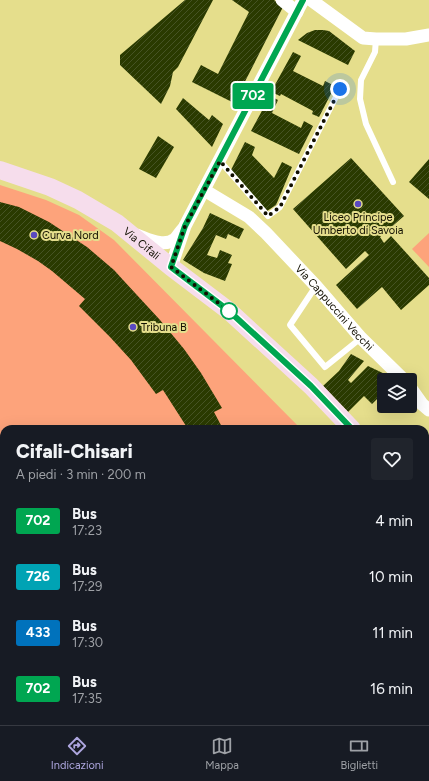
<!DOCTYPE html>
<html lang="it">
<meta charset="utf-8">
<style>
:root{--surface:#171b24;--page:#20242c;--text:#f1f3f6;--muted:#9ea1a6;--line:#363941;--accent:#ada6de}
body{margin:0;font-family:Figtree,sans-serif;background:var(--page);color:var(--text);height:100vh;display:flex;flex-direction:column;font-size:15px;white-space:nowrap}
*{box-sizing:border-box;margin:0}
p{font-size:13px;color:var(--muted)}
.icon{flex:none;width:22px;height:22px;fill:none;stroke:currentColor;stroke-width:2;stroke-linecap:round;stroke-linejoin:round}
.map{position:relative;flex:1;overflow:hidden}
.panel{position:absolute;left:0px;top:425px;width:429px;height:300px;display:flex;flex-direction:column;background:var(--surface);border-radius:12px 12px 0 0;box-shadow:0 4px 16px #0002}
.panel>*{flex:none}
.badge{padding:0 8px;border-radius:3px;font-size:14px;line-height:26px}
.tools{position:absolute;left:377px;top:373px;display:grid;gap:8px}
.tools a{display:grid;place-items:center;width:40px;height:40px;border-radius:4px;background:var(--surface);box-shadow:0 4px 16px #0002;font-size:20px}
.you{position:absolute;width:20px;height:20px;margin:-10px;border:3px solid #fff;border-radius:50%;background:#1a73e8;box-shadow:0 0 0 6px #1a73e833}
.map>.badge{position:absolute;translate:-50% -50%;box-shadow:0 0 0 2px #fff}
.round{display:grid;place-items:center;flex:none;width:42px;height:42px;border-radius:4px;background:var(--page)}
.summary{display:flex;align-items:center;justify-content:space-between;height:68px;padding:0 16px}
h1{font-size:19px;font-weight:800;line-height:30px}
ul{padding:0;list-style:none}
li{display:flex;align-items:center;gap:12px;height:56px;padding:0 16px}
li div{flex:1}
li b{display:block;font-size:15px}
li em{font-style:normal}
li .badge{min-width:44px;font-weight:700;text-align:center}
.tabs{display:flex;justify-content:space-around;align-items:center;height:56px;border-top:1px solid var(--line);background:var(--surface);font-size:11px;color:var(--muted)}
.tabs a{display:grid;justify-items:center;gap:2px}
.tabs .on{color:var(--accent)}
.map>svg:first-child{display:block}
.garden{fill:#fda37b}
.building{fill:url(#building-hatch)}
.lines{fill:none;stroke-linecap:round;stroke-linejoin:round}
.lane{stroke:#fff;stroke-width:6}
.street{stroke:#fff;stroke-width:13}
.secondary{stroke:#f6ddec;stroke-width:18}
.line-casing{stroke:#fff;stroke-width:9}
.line{stroke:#00a651;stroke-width:6}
.walk{stroke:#110f00;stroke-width:4;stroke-dasharray:0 7.2}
.poi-dot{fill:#5a49c1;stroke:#e5de8c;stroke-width:1.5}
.stop-dot{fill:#fff;stroke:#00a651;stroke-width:2}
.labels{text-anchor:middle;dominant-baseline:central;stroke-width:4;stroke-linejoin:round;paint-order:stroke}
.poi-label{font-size:11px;fill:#110f00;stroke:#e5de8c;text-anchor:start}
.street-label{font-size:11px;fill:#110f00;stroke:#e5de8c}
</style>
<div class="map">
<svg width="429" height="725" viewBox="0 0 429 725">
<defs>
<pattern id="building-hatch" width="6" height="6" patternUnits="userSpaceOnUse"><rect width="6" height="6" fill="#2a3a00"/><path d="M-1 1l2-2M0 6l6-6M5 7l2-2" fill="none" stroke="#465324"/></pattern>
</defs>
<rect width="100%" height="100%" fill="#e5de8c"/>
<g class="garden">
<polygon points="0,185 46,200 79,215 114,240 301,429 4,429 4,721 244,721 245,725 0,725"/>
<polygon points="429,233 429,267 412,249"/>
<polygon points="425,563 429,570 429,623 425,623"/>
</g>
<g class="building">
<polygon points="185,0 213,0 178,67 173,72 170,86 161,104 120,65 120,55"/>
<polygon points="232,0 274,0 283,7 234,103 192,82 201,65 218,74 249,12"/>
<polygon points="315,30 323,30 329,31 355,51 348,65 298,40 307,33"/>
<polygon points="293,52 301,56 293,71 323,86 325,81 335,86 319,117 312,114 313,111 281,94 280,96 271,92"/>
<polygon points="270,96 278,100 272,113 301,128 304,121 313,126 299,154 251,131"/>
<polygon points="183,98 209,120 212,115 223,124 212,147 176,109"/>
<polygon points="158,136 174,147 156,178 139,169"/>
<polygon points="245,142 255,147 252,155 274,178 282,162 292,167 276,205 267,211 231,170"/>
<polygon points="351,158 404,216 380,237 384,243 391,236 429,278 429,285 401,310 382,287 357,309 336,285 369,255 365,251 346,269 293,209"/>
<polygon points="429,159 429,199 409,182"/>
<polygon points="0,202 19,207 49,222 87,247 114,270 124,281 160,320 184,349 201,373 222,408 214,412 223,429 188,429 163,390 156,394 131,360 110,337 79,306 85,299 52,271 38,261 17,249 0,241"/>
<polygon points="210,213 244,229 239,239 228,234 226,239 216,235 207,255 217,258 220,250 232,255 228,263 232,264 225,281 204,273 183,260 203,228"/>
<polygon points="351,354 364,361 348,380 351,383 368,366 387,375 378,384 384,390 384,392 372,404 364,396 348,412 323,386 339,371"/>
<polygon points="0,535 4,539 4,595 0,599"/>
<polygon points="0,662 1,662 4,701 4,710 0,711"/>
<polygon points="53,721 72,721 73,725 54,725"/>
<polygon points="200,721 220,721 221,725 201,725"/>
<polygon points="260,721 300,721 301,725 261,725"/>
<polygon points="333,721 370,721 371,725 333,725"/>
</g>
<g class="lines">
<g class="lane">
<polyline points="376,39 375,52 361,80 360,99 366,124 393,182"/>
<polyline points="220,161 268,216 280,207 340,89"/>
<polyline points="316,286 290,325 325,367 361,338"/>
</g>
<g class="street">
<polyline points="282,0 297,12"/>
<polyline points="311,0 363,38 376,39 406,39 429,35"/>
<path id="s1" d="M204,190L249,217L266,233L316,286L361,338L404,380"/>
<path d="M137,235C148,239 164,248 175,239C178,236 180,232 183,229"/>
<polyline points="171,267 185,226 303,0"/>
<polyline points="410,387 422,404 429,410"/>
</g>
<g class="secondary">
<path id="s2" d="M0,170L50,187L78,200L117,223L171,267L229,311L311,386L352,429"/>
<polyline points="425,505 429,509"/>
</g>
</g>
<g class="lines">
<defs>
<polyline id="line" points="303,0 185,226 171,267 229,311 311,386 352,429"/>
</defs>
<use href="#line" class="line-casing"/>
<use href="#line" class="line"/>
<polyline class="walk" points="229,311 171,267 185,226 220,161 268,216 280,207 340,89"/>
</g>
<g class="poi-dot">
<circle cx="358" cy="204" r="4"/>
<circle cx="34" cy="235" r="4"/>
<circle cx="133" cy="327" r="4"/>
</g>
<circle class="stop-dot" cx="229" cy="311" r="8"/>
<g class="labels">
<g class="poi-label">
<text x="358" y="217" text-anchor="middle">Liceo Principe<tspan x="358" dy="13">Umberto di Savoia</tspan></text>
<text x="42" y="235">Curva Nord</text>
<text x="141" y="327">Tribuna B</text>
</g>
<g class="street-label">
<text stroke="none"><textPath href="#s2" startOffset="161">Via Cifali</textPath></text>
<text stroke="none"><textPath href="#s1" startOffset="177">Via Cappuccini Vecchi</textPath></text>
</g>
</g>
</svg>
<div class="tools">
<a><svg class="icon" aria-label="layers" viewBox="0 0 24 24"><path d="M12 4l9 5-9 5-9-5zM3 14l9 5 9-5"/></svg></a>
</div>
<div class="you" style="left:340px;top:89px"></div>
<b class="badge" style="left:253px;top:96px;background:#00a651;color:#fff">702</b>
<section class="panel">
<div class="summary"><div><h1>Cifali-Chisari</h1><p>A piedi · 3 min · 200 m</p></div><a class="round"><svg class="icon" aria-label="heart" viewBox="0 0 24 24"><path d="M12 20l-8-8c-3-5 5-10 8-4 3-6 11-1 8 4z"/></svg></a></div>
<ul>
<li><span class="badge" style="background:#00a651;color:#fff">702</span><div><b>Bus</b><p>17:23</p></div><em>4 min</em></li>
<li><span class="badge" style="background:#00a3b4;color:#fff">726</span><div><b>Bus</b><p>17:29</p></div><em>10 min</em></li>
<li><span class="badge" style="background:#0072bc;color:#fff">433</span><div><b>Bus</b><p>17:30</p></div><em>11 min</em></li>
<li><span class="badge" style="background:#00a651;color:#fff">702</span><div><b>Bus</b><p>17:35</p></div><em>16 min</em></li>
</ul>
</section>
</div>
<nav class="tabs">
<a class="on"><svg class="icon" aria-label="directions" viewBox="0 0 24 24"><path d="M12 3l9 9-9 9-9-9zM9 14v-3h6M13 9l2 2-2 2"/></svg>Indicazioni</a>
<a><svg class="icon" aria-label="map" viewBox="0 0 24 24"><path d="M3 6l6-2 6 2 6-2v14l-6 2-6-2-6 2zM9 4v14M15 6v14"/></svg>Mappa</a>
<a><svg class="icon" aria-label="tickets" viewBox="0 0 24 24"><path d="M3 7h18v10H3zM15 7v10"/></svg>Biglietti</a>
</nav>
